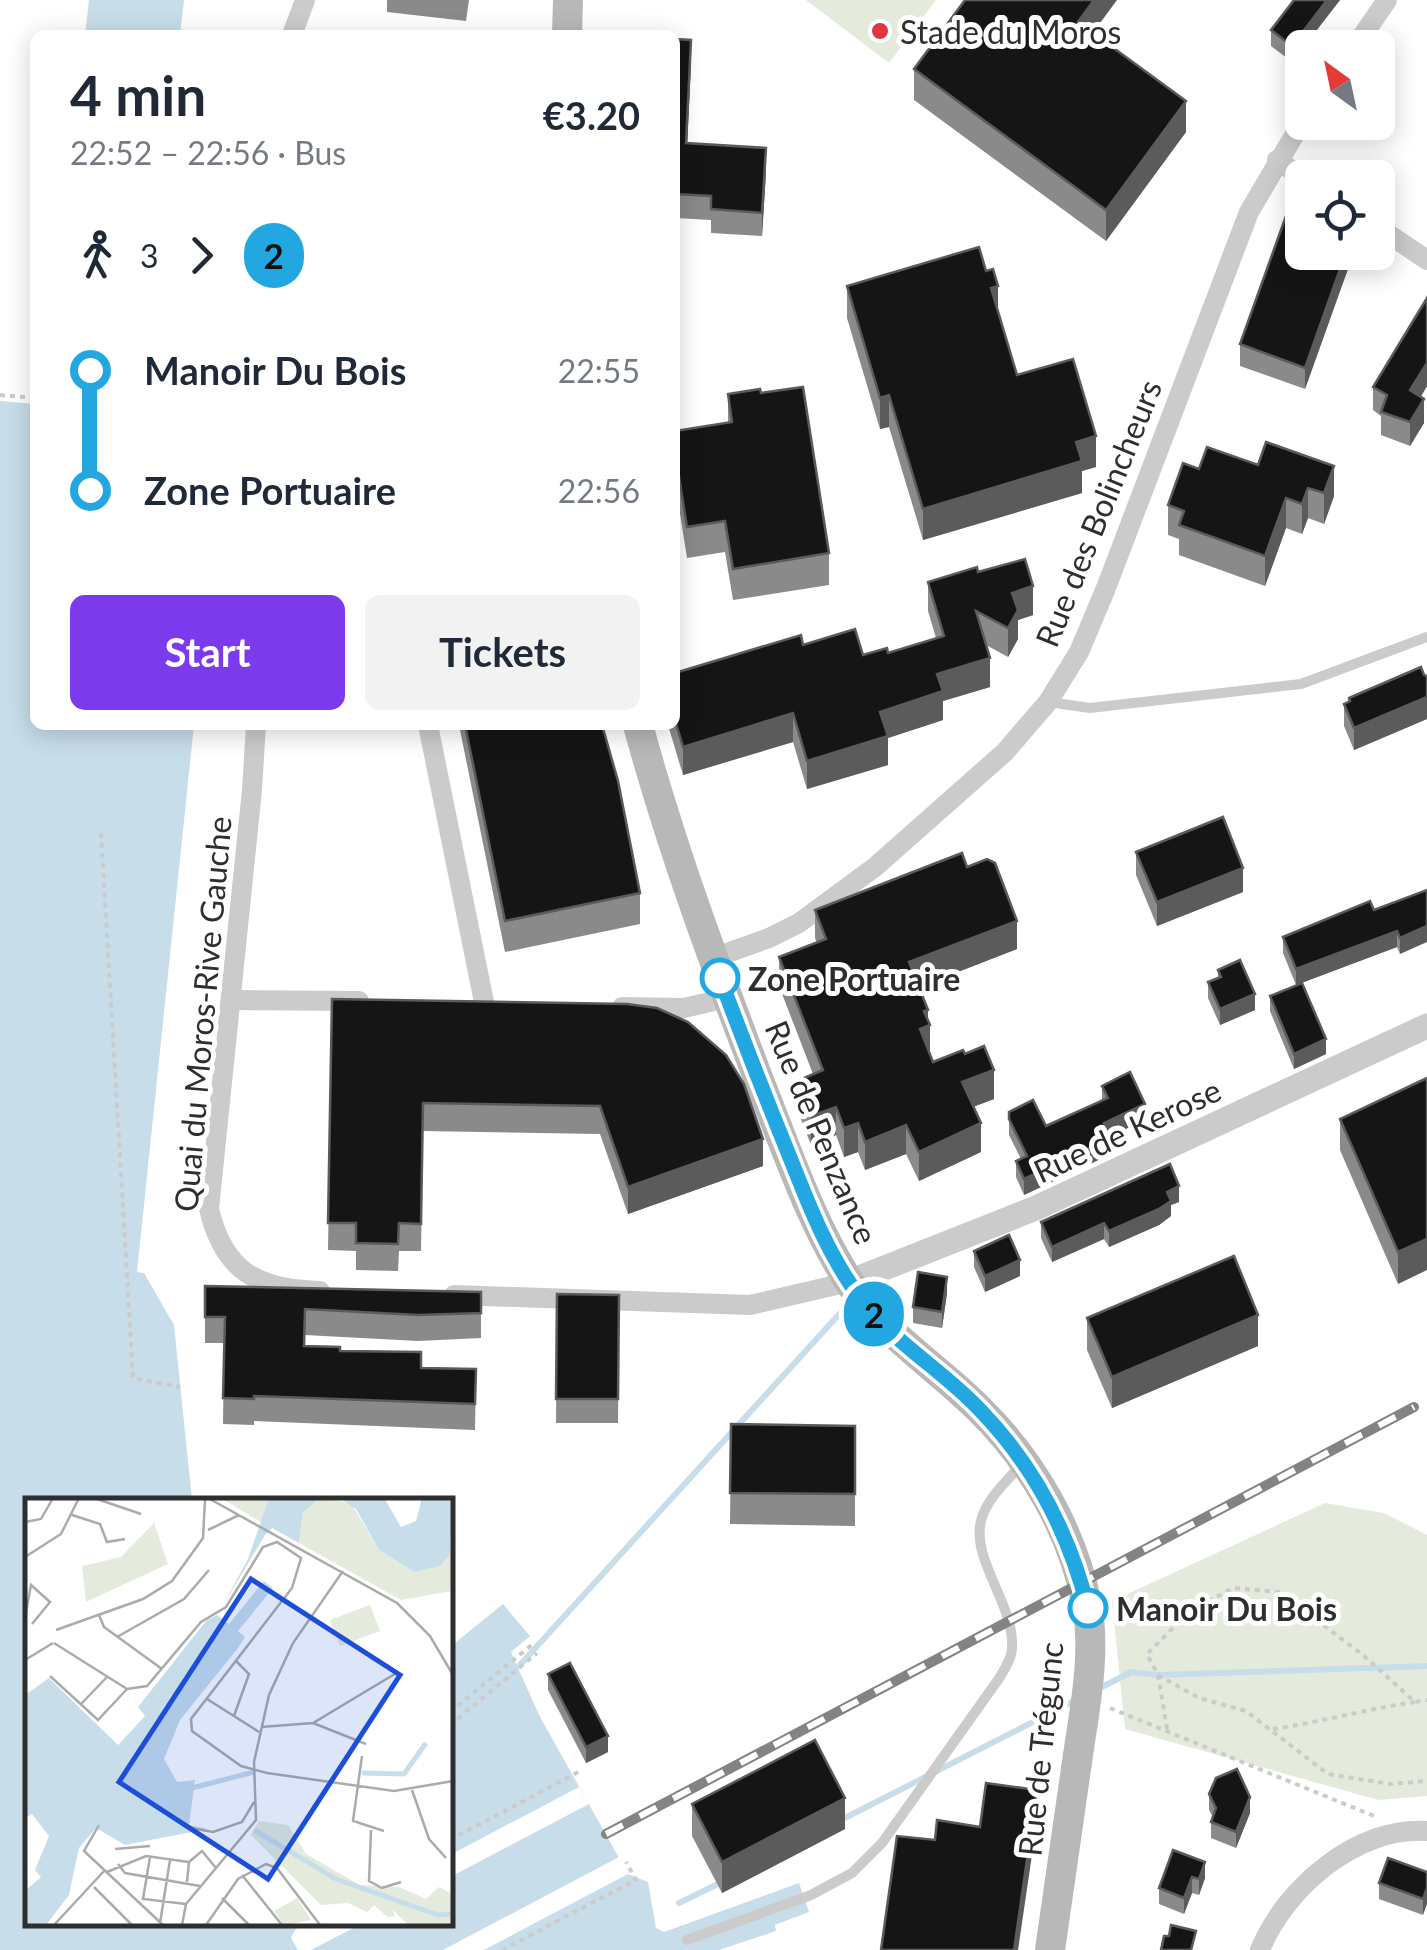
<!DOCTYPE html>
<meta charset="utf-8">
<style>
:root{--surface:#fff;--page:#f2f2f3;--text:#1f2937;--muted:#747a83;--accent:#7c3aed}
body{margin:0;font-family:Lato,sans-serif;background:var(--page);color:var(--text);height:100vh;display:flex;flex-direction:column;font-size:38px;white-space:nowrap}
*{box-sizing:border-box;margin:0}
p{font-size:32px;color:var(--muted)}
.icon{flex:none;width:55px;height:55px;fill:none;stroke:currentColor;stroke-width:2;stroke-linecap:round;stroke-linejoin:round}
.map{position:relative;flex:1;overflow:hidden}
.drawer{position:absolute;left:30px;top:30px;width:650px;height:700px;display:flex;flex-direction:column;background:var(--surface);border-radius:15px;box-shadow:0 5px 25px #0003}
.drawer>*{flex:none}
.badge{padding:0 20px;border-radius:32px;font-size:35px;line-height:65px}
.needle{width:65px;rotate:327deg}
.fabs{position:absolute;left:1285px;top:30px;display:grid;gap:20px}
.fabs a{display:grid;place-items:center;width:110px;height:110px;border-radius:15px;background:var(--surface);box-shadow:0 5px 25px #0003;font-size:50px}
.map>.badge{position:absolute;translate:-50% -50%;box-shadow:0 0 0 5px #fff}
.legs{display:flex;align-items:center;gap:15px;height:110px;padding:0 40px;font-size:32px}
.legs p{margin-inline-start:auto}
.headline{display:flex;align-items:center;justify-content:space-between;height:170px;padding:0 40px}
h1{font-size:55px;font-weight:700;line-height:75px}
.action{display:flex;gap:20px;margin-top:auto;padding:20px 40px}
.action a{flex:1;height:115px;border-radius:15px;background:var(--accent);color:#fff;font-size:40px;font-weight:700;line-height:115px;text-align:center}
.action a+a{background:var(--page);color:var(--text)}
ul{padding:0 40px;list-style:none}
li{display:flex;align-items:center;gap:35px;height:120px;font-size:38px}
li i{display:grid;place-items:center;width:15px;height:100%;margin:0 12px;background:currentColor}
li i::after{content:'';width:25px;height:25px;margin:-12px;border:8px solid;border-radius:50%;background:var(--surface)}
li p{margin-inline-start:auto}
li:first-child i{background:linear-gradient(#0000 50%,currentColor 0)}
li:last-child i{background:linear-gradient(currentColor 50%,#0000 0)}
.map>svg:first-child{display:block}
.green{fill:#e4ebdc}
.water{fill:#c8ddea}
.pier{fill:#fff}
.lines{fill:none;stroke-linecap:round;stroke-linejoin:round}
.stream{stroke:#c8ddea;stroke-width:6}
.path{stroke:#cbcbcb;stroke-width:4;stroke-dasharray:5 5;stroke-linecap:butt}
.service{stroke:#cbcbcb;stroke-width:10}
.minor{stroke:#cbcbcb;stroke-width:20}
.tertiary{stroke:#cbcbcb;stroke-width:25}
.secondary{stroke:#b8b8b8;stroke-width:30}
.rail-casing{stroke:#838383;stroke-width:10}
.rail{stroke:#fff;stroke-width:6;stroke-dasharray:19;stroke-linecap:butt}
.wall{fill:#8a8a8a}
.shaded-wall{fill:#5b5b5b}
.building{fill:#151515;stroke:#5b5b5b;stroke-width:2.5}
.line-1-casing{stroke:#fff;stroke-width:22}
.line-1{stroke:#23a7e0;stroke-width:15}
.poi-dot{fill:#e03541;stroke:#fff;stroke-width:4}
.stop-1-dot{fill:#fff;stroke:#23a7e0;stroke-width:5}
.labels{text-anchor:middle;dominant-baseline:central;stroke-width:10;stroke-linejoin:round;paint-order:stroke}
.poi-label{font-size:32px;fill:#2e2e2e;stroke:#fff;text-anchor:start}
.street-label{font-size:32px;fill:#2e2e2e;stroke:#fff}
.stop-label{font-size:32px;font-weight:bold;fill:#2e2e2e;stroke:#fff;text-anchor:start}
.inset-river{fill:none;stroke:#c8ddea;stroke-width:5}
.inset-road{fill:none;stroke:#ababab;stroke-width:2.5}
.view{fill:#1d4ed8;fill-opacity:0.15;stroke:#1d4ed8;stroke-width:5}
.inset-edge{fill:none;stroke:#2e2e2e;stroke-width:5}
</style>
<div class="map">
<svg width="1427" height="1950" viewBox="0 0 1427 1950">
<rect width="100%" height="100%" fill="#fff"/>
<g class="green">
<polygon points="806,0 936,0 889,63"/>
<polygon points="1325,1503 1384,1513 1427,1535 1427,1796 1378,1800 1125,1729 1112,1601"/>
</g>
<g class="water">
<polygon points="89,0 184,0 180,35 85,35"/>
<polygon points="0,401 35,404 35,725 194,725 137,1272 144,1273 174,1325 192,1500 28,1500 28,1922 450,1922 450,1647 503,1604 530,1636 511,1652 539,1715 628,1874 648,1882 656,1928 664,1932 799,1883 809,1912 775,1925 776,1931 719,1950 0,1950"/>
</g>
<g class="pier">
<polygon points="579,1787 589,1804 450,1877 450,1855"/>
<polygon points="619,1857 628,1874 484,1950 443,1950"/>
<polygon points="320,1923 320,1922 363,1923 311,1950 298,1950 291,1938 295,1930 304,1924 307,1929"/>
</g>
<g class="lines">
<g class="stream">
<polyline points="519,1666 852,1300"/>
<polyline points="1098,1689 1131,1672 1158,1675 1427,1666"/>
<polyline points="839,1821 1078,1699"/>
<polyline points="679,1903 722,1882"/>
</g>
<g class="path">
<polyline points="0,395 35,398"/>
<polyline points="101,833 133,1378 180,1387"/>
<polyline points="1158,1675 1199,1698 1246,1711 1328,1774 1390,1784 1427,1781"/>
<polyline points="1110,1708 1374,1816"/>
<polyline points="450,1712 534,1643"/>
<polyline points="450,1725 537,1653"/>
<polyline points="1167,1729 1158,1675 1147,1654 1190,1611 1233,1588 1279,1592 1363,1655 1415,1702 1427,1700"/>
<path d="M1273,1729C1321,1722 1367,1709 1415,1702"/>
<polyline points="450,1840 582,1770"/>
<polyline points="502,1950 636,1880 626,1862"/>
</g>
<g class="service">
<polyline points="1049,702 1090,708 1301,684 1427,637"/>
<path d="M687,1940L811,1895L852,1873L882,1843L1000,1677C1005,1668 1012,1658 1012,1648C1015,1605 971,1560 981,1521C986,1499 1007,1481 1022,1464"/>
</g>
<g class="minor">
<polyline points="292,35 305,0"/>
<polyline points="1354,48 1387,0"/>
<polyline points="1277,160 1303,178"/>
<polyline points="1378,227 1427,260"/>
<path d="M256,725L252,790L209,1209C224,1272 257,1289 320,1291"/>
<polyline points="428,725 484,1002"/>
<polyline points="713,958 769,938 799,923 875,867 1005,752 1048,702 1079,652 1106,588 1249,212 1302,122"/>
<polyline points="231,1000 359,1001"/>
<polyline points="622,1007 684,1008 727,998"/>
<polyline points="454,1295 750,1305 849,1282"/>
<path d="M1260,1950C1285,1888 1357,1826 1427,1831"/>
</g>
<polyline class="tertiary" points="849,1282 1036,1208 1427,1026"/>
<g class="secondary">
<polyline points="567,35 568,0"/>
<path d="M638,725C671,847 715,965 760,1083C787,1150 810,1221 850,1283C883,1334 936,1366 979,1409C1032,1461 1073,1532 1087,1605C1096,1653 1085,1707 1078,1755C1069,1820 1059,1885 1050,1950"/>
</g>
<defs>
<polyline id="rail" points="606,1834 1414,1407"/>
</defs>
<use href="#rail" class="rail-casing"/>
<use href="#rail" class="rail"/>
</g>
<g class="wall">
<polygon points="387,0 469,0 466,21 387,12"/>
<polygon points="1294,0 1340,0 1292,62 1271,46 1271,30"/>
<polygon points="1093,33 1186,132 1106,241 914,100 914,69"/>
<polygon points="675,39 691,64 687,144 766,172 762,236 711,233 711,220 675,218"/>
<polygon points="1302,252 1354,252 1305,389 1240,366 1240,344"/>
<polygon points="847,286 998,312 1017,375 1096,467 1082,471 1082,493 923,540 889,427 880,429 847,318"/>
<polygon points="1427,298 1427,386 1421,397 1424,423 1410,446 1381,435 1381,416 1373,410 1373,387"/>
<polygon points="761,393 829,553 829,585 733,600 725,552 687,558 675,482 675,431 728,423 728,394"/>
<polygon points="1207,447 1334,496 1324,524 1308,518 1302,534 1286,528 1265,586 1179,555 1179,539 1168,535 1168,505 1199,469"/>
<polygon points="978,572 1033,615 1018,620 1018,639 1008,657 986,645 990,687 943,701 943,720 888,738 888,765 807,789 793,742 683,775 668,725 675,725 675,673 803,645 863,655 888,653 936,638 928,611 928,582"/>
<polygon points="1424,675 1427,676 1427,719 1354,750 1344,726 1344,704 1349,702 1349,698"/>
<polygon points="459,725 602,725 640,893 640,924 505,952"/>
<polygon points="1136,852 1243,892 1157,926 1136,875"/>
<polygon points="967,867 1017,949 919,987 928,1019 930,1053 933,1062 994,1099 973,1107 981,1152 919,1181 906,1154 865,1170 858,1152 844,1157 836,1135 811,1145 797,1109 797,1081 813,1074 779,986 779,957 817,943 815,938 815,910"/>
<polygon points="1427,890 1400,954 1397,947 1296,985 1283,953 1283,937 1374,910"/>
<polygon points="1218,970 1255,1010 1220,1025 1208,998 1208,982 1218,978"/>
<polygon points="1270,996 1326,1054 1294,1069 1270,1011"/>
<polygon points="332,999 763,1166 628,1214 600,1134 423,1131 421,1251 399,1251 398,1271 356,1270 356,1251 328,1250"/>
<polygon points="1427,1078 1398,1284 1340,1150 1340,1119"/>
<polygon points="1102,1086 1145,1120 1110,1136 1111,1154 1024,1195 1016,1177 1016,1161 1021,1159 1009,1135 1009,1112 1046,1126 1102,1101"/>
<polygon points="1179,1202 1171,1205 1171,1216 1159,1225 1109,1247 1104,1239 1052,1262 1041,1238 1041,1222"/>
<polygon points="974,1251 1020,1276 985,1292 974,1267"/>
<polygon points="205,1286 481,1292 481,1338 418,1341 305,1335 305,1346 340,1351 421,1368 476,1369 475,1430 254,1421 254,1425 223,1424 224,1343 205,1343"/>
<polygon points="947,1293 942,1328 913,1323 913,1307"/>
<polygon points="557,1294 619,1295 618,1423 556,1423"/>
<polygon points="1087,1318 1258,1346 1112,1408 1087,1350"/>
<polygon points="731,1424 855,1426 855,1526 730,1524"/>
<polygon points="548,1674 608,1752 586,1763 548,1690"/>
<polygon points="1209,1794 1250,1813 1236,1848 1211,1838 1211,1822 1213,1817 1209,1810"/>
<polygon points="692,1804 845,1829 722,1893 692,1836"/>
<polygon points="1173,1850 1205,1878 1199,1895 1192,1893 1184,1914 1159,1904 1159,1888"/>
<polygon points="1427,1872 1423,1915 1379,1899 1379,1883"/>
</g>
<g class="shaded-wall">
<polygon points="1094,0 1117,0 1078,53 1078,22"/>
<polygon points="1327,0 1340,0 1292,62 1292,46"/>
<polygon points="691,40 691,64 686,167 686,143"/>
<polygon points="1186,101 1186,132 1106,241 1106,210"/>
<polygon points="766,148 766,172 762,236 762,213"/>
<polygon points="1346,252 1354,252 1305,389 1305,368"/>
<polygon points="998,286 998,317 991,288"/>
<polygon points="1427,363 1427,386 1410,413 1410,390"/>
<polygon points="889,395 889,427 880,429 880,398"/>
<polygon points="1424,399 1424,423 1410,446 1410,422"/>
<polygon points="1096,436 1096,467 1082,471 1082,493 923,540 923,509 1076,442"/>
<polygon points="1334,466 1334,496 1324,524 1324,493"/>
<polygon points="1308,488 1308,518 1302,534 1302,504"/>
<polygon points="1286,498 1286,528 1265,586 1265,556"/>
<polygon points="1033,586 1033,615 1018,620 1018,639 1008,657 1008,628 1012,593"/>
<polygon points="990,658 990,687 943,701 943,720 888,738 888,765 807,789 807,761 937,674"/>
<polygon points="1427,697 1427,719 1354,750 1354,728"/>
<polygon points="793,713 793,742 683,775 683,747"/>
<polygon points="1243,868 1243,892 1157,926 1157,902"/>
<polygon points="1017,921 1017,949 909,991 909,962"/>
<polygon points="1427,926 1427,942 1400,954 1400,938"/>
<polygon points="1397,931 1397,947 1296,985 1296,969"/>
<polygon points="1255,994 1255,1010 1220,1025 1220,1009"/>
<polygon points="928,1010 928,1026 930,1025 930,1053 920,1029 924,1011"/>
<polygon points="1326,1039 1326,1054 1294,1069 1294,1054"/>
<polygon points="994,1070 994,1099 962,1111 962,1082"/>
<polygon points="1145,1104 1145,1120 1104,1139 1104,1123"/>
<polygon points="836,1107 836,1135 811,1145 811,1116"/>
<polygon points="858,1123 858,1152 844,1157 844,1128"/>
<polygon points="981,1123 981,1152 919,1181 919,1152"/>
<polygon points="906,1125 906,1154 865,1170 865,1142"/>
<polygon points="1111,1138 1111,1154 1024,1195 1024,1179"/>
<polygon points="763,1139 763,1166 628,1214 628,1187"/>
<polygon points="1179,1186 1179,1202 1171,1205 1171,1216 1159,1225 1109,1247 1109,1231 1167,1192"/>
<polygon points="1104,1223 1104,1239 1052,1262 1052,1247"/>
<polygon points="1427,1239 1427,1270 1398,1284 1398,1252"/>
<polygon points="1020,1260 1020,1276 985,1292 985,1276"/>
<polygon points="947,1277 947,1293 942,1328 942,1312"/>
<polygon points="1258,1315 1258,1346 1112,1408 1112,1377"/>
<polygon points="608,1736 608,1752 586,1763 586,1747"/>
<polygon points="1037,1790 1037,1821 1018,1950 1014,1950"/>
<polygon points="1250,1797 1250,1813 1236,1848 1236,1832"/>
<polygon points="845,1798 845,1829 722,1893 722,1862"/>
<polygon points="1205,1862 1205,1878 1199,1895 1199,1879"/>
<polygon points="1192,1877 1192,1893 1184,1914 1184,1898"/>
<polygon points="1427,1888 1427,1904 1423,1915 1423,1899"/>
</g>
<g class="building">
<polygon points="965,0 1094,0 1078,22 1186,101 1106,210 914,69"/>
<polygon points="1294,0 1327,0 1292,46 1271,30"/>
<polygon points="675,39 691,40 686,143 766,148 762,213 711,209 711,196 675,194"/>
<polygon points="1290,205 1302,210 1302,252 1346,252 1305,368 1240,344"/>
<polygon points="979,247 986,271 993,269 998,286 991,288 1017,375 1073,359 1096,436 1076,442 1082,461 923,509 889,395 880,398 847,286"/>
<polygon points="1427,298 1427,363 1410,390 1424,399 1410,422 1381,412 1387,395 1373,387"/>
<polygon points="803,387 829,553 733,569 725,521 687,527 675,451 675,431 732,422 728,394 760,389 761,393"/>
<polygon points="1266,442 1334,466 1324,493 1308,488 1302,504 1286,498 1265,556 1179,525 1184,511 1168,505 1183,463 1199,469 1207,447 1258,465"/>
<polygon points="1025,559 1033,586 1012,593 1018,610 1008,628 976,611 990,658 937,674 943,691 880,712 888,736 807,761 793,713 683,747 675,720 675,673 801,635 803,645 855,629 863,655 887,648 888,653 944,636 928,582 977,567 978,572"/>
<polygon points="1421,667 1424,675 1427,676 1427,697 1354,728 1344,704 1350,701 1349,698"/>
<polygon points="465,725 602,725 618,781 640,893 505,921"/>
<polygon points="1223,817 1243,868 1157,902 1136,852"/>
<polygon points="962,853 967,867 987,859 995,863 1017,921 909,962 928,1010 924,1011 930,1025 920,1029 933,1062 963,1050 965,1054 984,1046 994,1070 962,1082 981,1123 919,1152 906,1125 865,1142 858,1123 844,1128 836,1107 811,1116 797,1081 823,1070 779,957 826,939 815,910"/>
<polygon points="1427,890 1427,926 1400,938 1397,931 1296,969 1283,937 1370,901 1374,910"/>
<polygon points="1240,960 1255,994 1220,1009 1208,982 1221,977 1218,970"/>
<polygon points="1302,983 1326,1039 1294,1054 1270,996"/>
<polygon points="332,999 627,1004 657,1008 688,1022 726,1055 744,1084 763,1139 628,1187 600,1106 423,1103 421,1224 399,1223 398,1244 356,1243 356,1223 328,1223"/>
<polygon points="1130,1072 1145,1104 1104,1123 1111,1138 1024,1179 1016,1161 1027,1156 1009,1119 1009,1112 1033,1100 1046,1126 1108,1098 1102,1086"/>
<polygon points="1427,1078 1427,1239 1398,1252 1340,1119"/>
<polygon points="1170,1164 1179,1186 1167,1192 1171,1201 1159,1209 1109,1231 1104,1223 1052,1247 1041,1222"/>
<polygon points="1009,1235 1020,1260 985,1276 974,1251"/>
<polygon points="1234,1256 1258,1315 1112,1377 1087,1318"/>
<polygon points="918,1272 947,1277 942,1312 913,1307"/>
<polygon points="205,1286 481,1292 481,1313 418,1315 305,1309 304,1346 340,1347 340,1351 421,1352 421,1368 476,1369 475,1404 254,1396 254,1399 223,1398 225,1317 205,1317"/>
<polygon points="557,1294 619,1295 618,1399 556,1399"/>
<polygon points="731,1424 855,1426 855,1494 730,1493"/>
<polygon points="570,1663 608,1736 586,1747 548,1674"/>
<polygon points="815,1740 845,1798 722,1862 692,1804"/>
<polygon points="1237,1769 1250,1797 1236,1832 1211,1822 1216,1808 1209,1794 1216,1778"/>
<polygon points="986,1783 1037,1790 1014,1950 881,1950 897,1836 935,1840 937,1820 980,1827"/>
<polygon points="1173,1850 1205,1862 1199,1879 1192,1877 1184,1898 1159,1888"/>
<polygon points="1388,1858 1427,1872 1427,1888 1423,1899 1379,1883"/>
<polygon points="1171,1925 1196,1931 1191,1950 1161,1950 1164,1936 1169,1936"/>
</g>
<g class="lines">
<defs>
<path id="line-1" d="M720,978C742,1037 765,1096 789,1155C809,1206 830,1260 864,1303C897,1345 945,1372 981,1411C1035,1467 1069,1533 1088,1608"/>
</defs>
<use href="#line-1" class="line-1-casing"/>
<use href="#line-1" class="line-1"/>
</g>
<circle class="poi-dot" cx="880" cy="31" r="10"/>
<g class="stop-1-dot">
<circle cx="720" cy="978" r="18"/>
<circle cx="1088" cy="1608" r="18"/>
</g>
<g class="labels">
<g class="poi-label">
<text x="900" y="31">Stade du Moros</text>
</g>
<g class="street-label">
<text transform="translate(1098 513) rotate(-68)">Rue des Bolincheurs</text>
<text transform="translate(202 1014) rotate(-85)">Quai du Moros-Rive Gauche</text>
<text transform="translate(1127 1130) rotate(-25)">Rue de Kerose</text>
<text transform="translate(822 1132) rotate(67)">Rue de Penzance</text>
<text transform="translate(1040 1749) rotate(-84)">Rue de Trégunc</text>
</g>
<g class="stop-label">
<text x="748" y="978">Zone Portuaire</text>
<text x="1116" y="1608">Manoir Du Bois</text>
</g>
</g>
<g transform="translate(25 1498)">
<rect width="428" height="428" fill="#fff"/>
<path d="M196,0H244L245,11L237,25ZM295,0L326,5L354,52L389,74L427,47V93L376,102L274,45L278,14ZM129,25L143,66L61,104L57,68L96,59ZM345,107L355,133L315,148L305,122ZM234,323L263,327L281,356L335,387L374,389L401,401L414,389L427,396V427H383L367,411L370,418L363,419L349,407L342,414L323,405L296,407L226,337ZM272,400L286,422L259,427L249,413Z" fill="#e4ebdc"/>
<path d="M244,0H295L278,14L274,45L247,30L240,37L197,109L223,61ZM315,0H359L376,29L391,23L397,0H427L425,56L415,68L389,74L354,52L331,11ZM239,83L248,90L213,133L220,139L213,150L155,222L139,261L152,284L170,282L164,327L182,331L100,347L71,330L54,350L44,397L21,427H0V393L16,379L10,372L24,338L7,316L0,320V197L24,180L93,247L120,218L113,209L181,123L192,117L204,126Z" fill="#c8ddea"/>
<path class="inset-river" d="M0,268L34,286L45,315L32,379L4,427M337,275L379,276L401,245M167,290L229,274M229,332L311,381L413,417L428,416M25,353L41,351L72,316L81,324"/>
<path class="inset-road" d="M69,0L116,16M183,0L372,105L405,138L428,177M47,17L75,26L82,44L100,41M0,24L16,21L28,0M183,32L214,17M0,59L36,36L54,0M74,117L79,129L137,171M0,120L6,87L25,104L7,126M31,132L118,101L147,83L178,40L180,2M92,139L159,101L184,72M29,145L102,191M0,162L28,145M25,178L73,222L102,191M102,191L122,188L176,124L201,109L238,49L252,44L276,60L267,90L166,221L167,233L216,268L242,275L369,293L428,283M182,201L234,234M56,206L83,178M209,218L224,176L211,163M288,225L341,246M236,229L288,225L373,174M337,258L328,323L359,333M387,292L404,341L421,360M74,327L59,353L138,427M166,330L188,334L217,324L229,304M346,332L344,383L357,390L376,384M90,351L125,348M125,359L118,401L161,406M93,366L100,375L175,388M82,374L121,358L164,364M217,377L257,427M162,384L164,364L177,353L191,370M69,389L107,427M197,400L224,427M135,425L145,362M29,427L80,372M157,427L161,406L231,322L229,264L244,197L268,145L318,73M181,427L213,381L241,366L252,370L295,427"/>
<path class="view" d="M226,81L375,177L243,381L94,284Z"/>
<rect width="428" height="428" class="inset-edge"/>
</g>
</svg>
<div class="fabs">
<a><svg class="needle" viewBox="-14 -14 28 28"><path d="M0-13l5 13h-10z" fill="#e53935"/><path d="M0 13l5-13h-10z" fill="#747a83"/></svg></a>
<a><svg class="icon" aria-label="locate" viewBox="0 0 24 24"><circle cx="12" cy="12" r="6"/><path d="M12 2v4M12 18v4M2 12h4M18 12h4"/></svg></a>
</div>
<b class="badge" style="left:874px;top:1314px;background:#23a7e0;color:#111">2</b>
<section class="drawer">
<div class="headline"><div><h1>4 min</h1><p>22:52 – 22:56 · Bus</p></div><b>€3.20</b></div>
<div class="legs"><svg class="icon" aria-label="walk" viewBox="0 0 24 24"><circle cx="13" cy="4" r="2"/><path d="M13 8l-2 6 4 7M11 14l-3 7M7 12l3-4h3l4 4"/></svg>3<svg class="icon" aria-label="forward" viewBox="0 0 24 24"><path d="M9 5l7 7-7 7"/></svg><b class="badge" style="background:#23a7e0;color:#111">2</b></div>
<ul>
<li><i style="color:#23a7e0"></i><b>Manoir Du Bois</b><p>22:55</p></li>
<li><i style="color:#23a7e0"></i><b>Zone Portuaire</b><p>22:56</p></li>
</ul>
<div class="action"><a>Start</a><a>Tickets</a></div>
</section>
</div>
